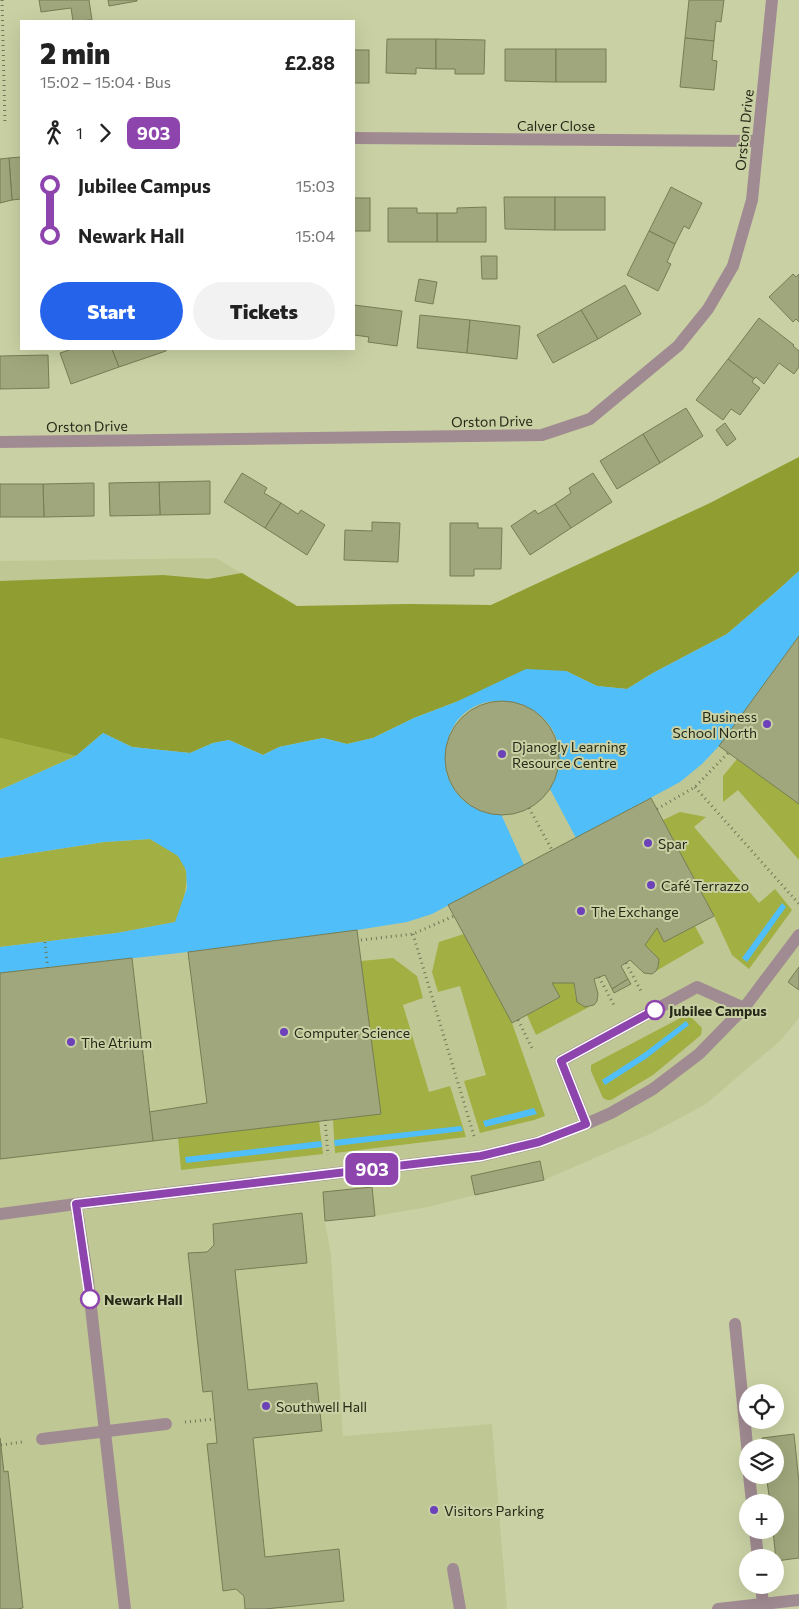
<!DOCTYPE html>
<meta charset="utf-8">
<style>
:root{--surface:#fff;--page:#f2f2f2;--text:#222;--muted:#767676;--accent:#2563eb}
body{margin:0;font-family:Commissioner,sans-serif;background:var(--page);color:var(--text);height:100vh;display:flex;flex-direction:column;font-size:19px;white-space:nowrap}
*{box-sizing:border-box;margin:0}
p{font-size:16px;color:var(--muted)}
.icon{flex:none;width:28px;height:28px;fill:none;stroke:currentColor;stroke-width:2;stroke-linecap:round;stroke-linejoin:round}
.map{position:relative;flex:1;overflow:hidden}
.details{position:absolute;left:20px;top:20px;width:335px;height:330px;display:flex;flex-direction:column;background:var(--surface);border-radius:0px;box-shadow:0 5px 20px #0002}
.details>*{flex:none}
.badge{padding:0 10px;border-radius:8px;font-size:18px;line-height:32px}
.buttons{position:absolute;left:739px;top:1384px;display:grid;gap:10px}
.buttons a{display:grid;place-items:center;width:45px;height:45px;border-radius:50%;background:var(--surface);box-shadow:0 5px 20px #0002;font-size:25px}
.map>.badge{position:absolute;translate:-50% -50%;box-shadow:0 0 0 2px #fff}
.legs{display:flex;align-items:center;gap:8px;height:55px;padding:0 20px;font-size:16px}
.legs p{margin-inline-start:auto}
.head{display:flex;align-items:center;justify-content:space-between;height:85px;padding:0 20px}
h1{font-size:28px;font-weight:800;line-height:38px}
.cta{display:flex;gap:10px;margin-top:auto;padding:10px 20px}
.cta a{flex:1;height:58px;border-radius:30px;background:var(--accent);color:#fff;font-size:20px;font-weight:800;line-height:58px;text-align:center}
.cta a+a{background:var(--page);color:var(--text)}
ul{padding:0 20px;list-style:none}
li{display:flex;align-items:center;gap:18px;height:50px;font-size:19px}
li i{display:grid;place-items:center;width:8px;height:100%;margin:0 6px;background:currentColor}
li i::after{content:'';width:12px;height:12px;margin:-6px;border:4px solid;border-radius:50%;background:var(--surface)}
li p{margin-inline-start:auto}
li:first-child i{background:linear-gradient(#0000 50%,currentColor 0)}
li:last-child i{background:linear-gradient(currentColor 50%,#0000 0)}
.map>svg:first-child{display:block}
.built{fill:#bfc894}
.green{fill:#a2af43}
.forest{fill:#909d31}
.water{fill:#50bef9}
.building{fill:#a0a77c;stroke:#767d53}
.lines{fill:none;stroke-linecap:round;stroke-linejoin:round}
.path{stroke:#717658;stroke-width:3;stroke-dasharray:1 4;stroke-linecap:butt}
.service{stroke:#a18b92;stroke-width:12}
.minor{stroke:#a18b92;stroke-width:12}
.tertiary{stroke:#a18b92;stroke-width:12}
.line-1-casing{stroke:#fff;stroke-width:11}
.line-1{stroke:#8e44ad;stroke-width:8}
.poi-dot{fill:#6d41b9;stroke:#c9d1a4;stroke-width:2}
.stop-1-dot{fill:#fff;stroke:#8e44ad;stroke-width:2.5}
.labels{text-anchor:middle;dominant-baseline:central;stroke-width:4;stroke-linejoin:round;paint-order:stroke}
.street-label{font-size:14px;fill:#262918;stroke:#c9d1a4}
.poi-label{font-size:14px;fill:#262918;stroke:#c9d1a4;text-anchor:start}
.stop-label{font-size:14px;font-weight:bold;fill:#262918;stroke:#c9d1a4;text-anchor:start}
</style>
<div class="map">
<svg width="799" height="1609" viewBox="0 0 799 1609">
<rect width="100%" height="100%" fill="#c9d1a4"/>
<polygon class="built" points="799,457 799,1018 781,1040 706,1104 650,1134 544,1180 475,1195 428,1207 375,1216 325,1221 331,1255 343,1436 492,1424 507,1609 0,1609 0,561 216,558 297,606 408,604 491,605 710,503"/>
<g class="green">
<polygon points="0,738 76,756 0,790"/>
<polygon points="737,759 799,804 799,860 738,790 723,802 723,776"/>
<polygon points="680,812 706,817 694,827 759,903 775,889 792,910 749,969 732,955 714,916 663,820"/>
<path d="M150,839C159,844 170,849 177,855C196,873 182,902 176,922L117,933L0,947V858L104,842Z"/>
<path d="M695,926L704,943L656,971C663,959 654,953 645,945L657,928L664,942Z"/>
<polygon points="464,934 512,1023 545,1116 534,1120 480,1133 464,1081 486,1075 460,986 438,992 432,972 439,942"/>
<polygon points="393,958 417,976 423,998 403,1005 429,1092 450,1086 466,1137 335,1153 333,1120 381,1114 361,961"/>
<path d="M552,983H574C575,994 575,1007 589,1007L536,1035L527,1015L560,997Z"/>
<polygon points="688,1014 702,1028 701,1035 653,1075 611,1100 607,1100 603,1098 591,1071 591,1065"/>
<polygon points="319,1121 323,1154 181,1170 178,1138"/>
</g>
<polygon class="forest" points="799,457 799,571 777,591 727,634 653,673 627,689 597,686 566,671 456,702 414,718 373,738 347,744 323,738 279,747 263,755 229,740 213,743 190,753 132,747 103,733 76,756 0,738 0,581 163,575 208,579 242,573 297,606 408,604 491,605 710,503"/>
<g class="water">
<path d="M799,571V636L719,746L702,764L680,782L576,838L550,789C593,709 475,666 449,736C444,753 443,769 451,784C460,802 480,815 501,814L524,865L432,914L407,922L357,930L188,952L0,973V947L117,933L175,922L187,888L186,870L178,856L150,839L104,842L0,858V790L76,756L103,733L132,747L190,753L213,743L229,740L263,755L279,747L323,738L347,744L373,738L414,718L456,702L526,669L566,671L597,686L627,689L653,673L727,634L777,591Z"/>
<polygon points="782,903 786,907 747,962 742,958"/>
<polygon points="686,1021 689,1025 647,1058 605,1085 602,1080 644,1053"/>
<polygon points="534,1108 537,1114 485,1127 483,1121"/>
<polygon points="461,1126 463,1131 335,1146 334,1140"/>
<polygon points="321,1141 322,1147 186,1163 185,1157"/>
</g>
<g class="building">
<polygon points="39,0 89,0 92,20 73,21 71,8 41,12"/>
<polygon points="108,0 137,0 137,1 109,6"/>
<polygon points="689,0 724,0 721,22 716,21 714,41 685,38"/>
<polygon points="685,38 714,41 712,60 717,61 714,90 680,87"/>
<polygon points="387,39 436,39 436,69 416,68 416,74 386,73"/>
<polygon points="436,39 485,40 484,74 455,74 455,69 436,69"/>
<polygon points="505,49 556,49 556,82 505,81"/>
<rect x="556" y="49" width="50" height="33"/>
<rect x="354" y="50" width="15" height="33"/>
<polygon points="21,157 21,199 12,200 9,158"/>
<polygon points="9,158 12,200 0,203 0,159"/>
<polygon points="671,187 702,203 689,229 684,226 675,244 649,231"/>
<polygon points="504,197 555,197 555,230 505,229"/>
<rect x="555" y="197" width="50" height="33"/>
<rect x="354" y="198" width="16" height="33"/>
<polygon points="486,207 486,242 437,242 437,213 457,213 457,208"/>
<polygon points="388,208 417,208 417,213 437,213 437,242 388,242"/>
<polygon points="649,231 675,244 667,262 671,264 658,291 627,275"/>
<polygon points="481,256 497,256 497,279 482,279"/>
<polygon points="793,274 796,277 799,274 799,322 796,319 793,322 769,297"/>
<polygon points="419,279 437,282 433,304 415,301"/>
<polygon points="625,285 641,314 598,339 581,310"/>
<polygon points="354,305 402,311 397,346 368,342 369,337 354,335"/>
<polygon points="581,310 598,339 553,363 537,335"/>
<polygon points="420,315 470,320 467,353 417,348"/>
<polygon points="759,318 794,345 793,346 799,351 799,367 794,374 779,363 764,384 756,377 754,379 728,359"/>
<polygon points="470,320 520,326 517,359 467,353"/>
<polygon points="72,349 112,349 119,367 71,384 60,353"/>
<polygon points="112,349 166,349 166,351 119,367"/>
<polygon points="48,355 49,388 0,389 0,356"/>
<polygon points="728,359 754,379 752,382 760,388 740,415 731,409 723,420 696,400"/>
<polygon points="686,408 703,436 660,463 643,434"/>
<polygon points="725,423 736,439 727,446 716,430"/>
<polygon points="643,434 660,463 617,489 600,461"/>
<polygon points="242,473 267,488 264,493 281,503 265,528 224,502"/>
<polygon points="593,473 612,502 571,528 555,504 571,493 569,488"/>
<polygon points="210,481 210,514 160,515 159,482"/>
<polygon points="159,482 160,515 110,516 109,483"/>
<polygon points="94,483 94,516 44,517 43,484"/>
<polygon points="0,484 43,484 44,517 0,517"/>
<polygon points="281,503 298,514 301,510 325,525 307,555 265,528"/>
<polygon points="555,504 571,528 530,555 511,526 535,510 538,514"/>
<polygon points="372,522 400,523 398,562 344,560 345,530 372,531"/>
<polygon points="450,523 478,523 478,528 502,528 501,569 474,569 474,576 450,576"/>
<polygon points="799,636 799,804 719,746"/>
<circle cx="502" cy="758" r="57"/>
<polygon points="651,798 714,916 664,942 657,928 645,945 659,959 658,967 656,971 652,974 644,973 630,960 621,966 628,979 612,989 605,975 594,979 598,994 597,1001 594,1005 585,1007 577,1002 574,983 552,983 560,997 512,1023 448,905"/>
<polygon points="357,930 381,1114 153,1141 149,1112 207,1103 188,952"/>
<polygon points="132,958 153,1141 0,1159 0,973"/>
<polygon points="799,967 799,990 788,982"/>
<polygon points="628,979 631,984 614,993 612,989"/>
<polygon points="540,1161 544,1180 475,1195 471,1176"/>
<polygon points="372,1187 375,1216 325,1221 323,1192"/>
<polygon points="302,1213 307,1263 235,1270 248,1390 317,1383 322,1431 253,1438 265,1557 339,1549 344,1601 265,1609 245,1609 244,1596 236,1589 223,1591 207,1444 217,1443 212,1391 203,1392 188,1253 207,1252 214,1245 213,1224"/>
<polygon points="794,1434 799,1482 799,1558 776,1561 773,1530 775,1530 775,1502 770,1502 766,1475 775,1475 775,1448 763,1448 762,1438"/>
<polygon points="0,1438 4,1472 8,1471 23,1608 17,1609 0,1609"/>
</g>
<g class="lines">
<g class="path">
<polyline points="2,0 5,125"/>
<polyline points="695,787 799,904"/>
<polyline points="529,808 552,850"/>
<polyline points="657,809 695,787 728,753"/>
<polyline points="413,934 474,1136"/>
<polyline points="361,940 413,934 454,916"/>
<polyline points="45,942 48,972"/>
<polyline points="626,963 642,993"/>
<polyline points="599,977 615,1007"/>
<polyline points="518,1020 533,1050"/>
<polyline points="325,1120 328,1155"/>
<polyline points="185,1422 215,1419"/>
<polyline points="1,1445 22,1442"/>
</g>
<g class="service">
<polyline points="586,1124 561,1061 697,987 744,1008"/>
<polyline points="76,1204 88,1281 125,1609"/>
<polyline points="0,1214 76,1204 481,1156 539,1142 586,1124 611,1113 653,1089 699,1054 744,1008 799,935"/>
<polyline points="735,1324 748,1455"/>
<polyline points="42,1439 166,1424"/>
<polyline points="749,1475 752,1502"/>
<polyline points="755,1530 758,1558"/>
<polyline points="453,1569 460,1609"/>
<polyline points="761,1585 763,1604"/>
</g>
<g class="minor">
<polyline points="354,138 758,141"/>
<polyline points="0,442 542,435 590,419 678,346 708,309 733,266 752,200 772,0"/>
</g>
<polyline class="tertiary" points="718,1609 799,1600"/>
</g>
<g class="lines">
<defs>
<polyline id="line-1" points="90,1299 76,1204 481,1156 539,1142 586,1124 561,1061 655,1010"/>
</defs>
<use href="#line-1" class="line-1-casing"/>
<use href="#line-1" class="line-1"/>
</g>
<g class="poi-dot">
<circle cx="767" cy="724" r="5"/>
<circle cx="502" cy="754" r="5"/>
<circle cx="648" cy="843" r="5"/>
<circle cx="651" cy="885" r="5"/>
<circle cx="581" cy="911" r="5"/>
<circle cx="284" cy="1032" r="5"/>
<circle cx="71" cy="1042" r="5"/>
<circle cx="266" cy="1406" r="5"/>
<circle cx="434" cy="1510" r="5"/>
</g>
<g class="stop-1-dot">
<circle cx="655" cy="1010" r="9"/>
<circle cx="90" cy="1299" r="9"/>
</g>
<g class="labels">
<g class="street-label">
<text x="556" y="125">Calver Close</text>
<text transform="translate(744 130) rotate(-84)">Orston Drive</text>
<text transform="translate(492 421) rotate(-1)">Orston Drive</text>
<text transform="translate(87 426) rotate(-1)">Orston Drive</text>
</g>
<g class="poi-label">
<text x="757" y="716" text-anchor="end">Business<tspan x="757" dy="16">School North</tspan></text>
<text x="512" y="746">Djanogly Learning<tspan x="512" dy="16">Resource Centre</tspan></text>
<text x="658" y="843">Spar</text>
<text x="661" y="885">Café Terrazzo</text>
<text x="591" y="911">The Exchange</text>
<text x="294" y="1032">Computer Science</text>
<text x="81" y="1042">The Atrium</text>
<text x="276" y="1406">Southwell Hall</text>
<text x="444" y="1510">Visitors Parking</text>
</g>
<g class="stop-label">
<text x="669" y="1010">Jubilee Campus</text>
<text x="104" y="1299">Newark Hall</text>
</g>
</g>
</svg>
<div class="buttons">
<a><svg class="icon" aria-label="locate" viewBox="0 0 24 24"><circle cx="12" cy="12" r="6"/><path d="M12 2v4M12 18v4M2 12h4M18 12h4"/></svg></a>
<a><svg class="icon" aria-label="layers" viewBox="0 0 24 24"><path d="M12 4l9 5-9 5-9-5zM3 14l9 5 9-5"/></svg></a>
<a>+</a>
<a>−</a>
</div>
<b class="badge" style="left:372px;top:1169px;background:#8e44ad;color:#fff">903</b>
<section class="details">
<div class="head"><div><h1>2 min</h1><p>15:02 – 15:04 · Bus</p></div><b>£2.88</b></div>
<div class="legs"><svg class="icon" aria-label="walk" viewBox="0 0 24 24"><circle cx="13" cy="4" r="2"/><path d="M13 8l-2 6 4 7M11 14l-3 7M7 12l3-4h3l4 4"/></svg>1<svg class="icon" aria-label="forward" viewBox="0 0 24 24"><path d="M9 5l7 7-7 7"/></svg><b class="badge" style="background:#8e44ad;color:#fff">903</b></div>
<ul>
<li><i style="color:#8e44ad"></i><b>Jubilee Campus</b><p>15:03</p></li>
<li><i style="color:#8e44ad"></i><b>Newark Hall</b><p>15:04</p></li>
</ul>
<div class="cta"><a>Start</a><a>Tickets</a></div>
</section>
</div>
